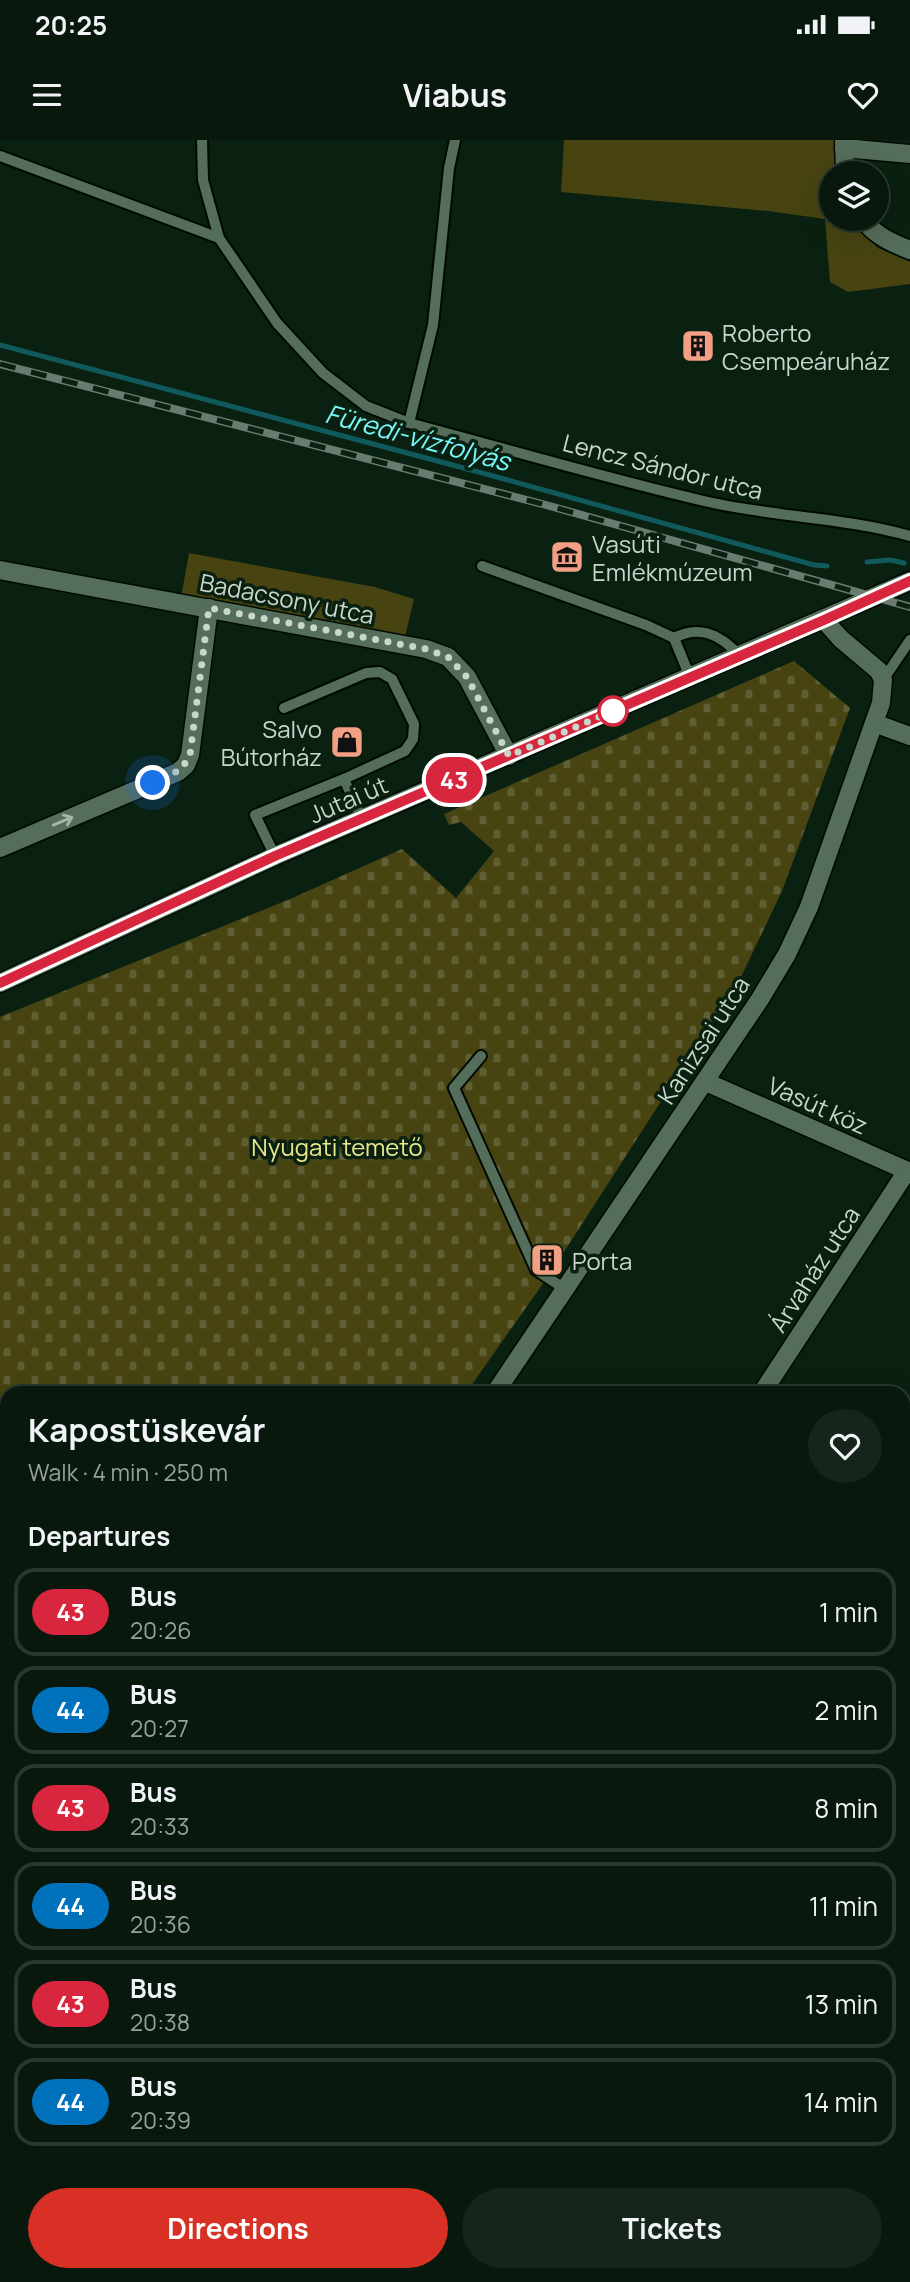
<!DOCTYPE html>
<meta charset="utf-8">
<style>
:root{--surface:#08180d;--page:#16251b;--text:#f1f3f6;--muted:#98a09d;--line:#29372e;--accent:#d93025}
body{margin:0;font-family:Manrope,sans-serif;background:var(--page);color:var(--text);height:100vh;display:flex;flex-direction:column;font-size:26px;white-space:nowrap}
*{box-sizing:border-box;margin:0}
p{font-size:23px;color:var(--muted)}
.icon{flex:none;width:38px;height:38px;fill:none;stroke:currentColor;stroke-width:2;stroke-linecap:round;stroke-linejoin:round}
.map{position:relative;flex:1;overflow:hidden}
.details{position:absolute;left:0px;top:1246px;width:910px;height:896px;display:flex;flex-direction:column;background:var(--surface);border-radius:21px 21px 0 0;box-shadow:0 7px 28px #0002,0 0 0 2px var(--line)}
.details>*{flex:none}
.badge{padding:0 14px;border-radius:23px;font-size:24px;line-height:46px}
.controls{position:absolute;left:819px;top:21px;display:grid;gap:14px}
.controls a{display:grid;place-items:center;width:70px;height:70px;border-radius:50%;background:var(--surface);box-shadow:0 7px 28px #0002,0 0 0 2px var(--line);font-size:35px}
.you{position:absolute;width:35px;height:35px;margin:-18px;border:5px solid #fff;border-radius:50%;background:#1a73e8;box-shadow:0 0 0 10px #1a73e833}
.map>.badge{position:absolute;translate:-50% -50%;box-shadow:0 0 0 4px #fff}
h2{padding:0 28px;font-size:26px;line-height:63px}
.round{display:grid;place-items:center;flex:none;width:74px;height:74px;border-radius:37px;background:var(--page)}
.headline{display:flex;align-items:center;justify-content:space-between;height:119px;padding:0 28px}
h1{font-size:33px;font-weight:700;line-height:52px}
.cta{display:flex;gap:14px;margin-top:auto;padding:14px 28px}
.cta a{flex:1;height:80px;border-radius:42px;background:var(--accent);color:#fff;font-size:28px;font-weight:700;line-height:80px;text-align:center}
.cta a+a{background:var(--page);color:var(--text)}
ul{padding:0;list-style:none}
li{display:flex;align-items:center;gap:21px;height:88px;margin:0 14px 10px;padding:0 14px;border:4px solid var(--line);border-radius:21px}
li div{flex:1}
li b{display:block;font-size:26px}
li em{font-style:normal}
li .badge{min-width:77px;font-weight:700;text-align:center}
.status{display:flex;justify-content:space-between;align-items:center;height:49px;padding:0 35px;background:var(--surface);direction:ltr}
.status svg{height:19px;fill:currentColor}
header{display:flex;justify-content:space-between;align-items:center;height:91px;padding:0 28px;background:var(--surface);font-size:32px;font-weight:700}
.map>svg:first-child{display:block}
.grass{fill:url(#grass-dots)}
.cemetery{fill:url(#cemetery-stones)}
.park{fill:#474412}
.garden{fill:url(#garden-furrows)}
.lines{fill:none;stroke-linecap:round;stroke-linejoin:round}
.stream{stroke:#105a5c;stroke-width:5}
.lane-casing{stroke:#000a01;stroke-width:14}
.street-casing{stroke:#000a01;stroke-width:21}
.secondary-casing{stroke:#000a01;stroke-width:21}
.primary-casing{stroke:#000a01;stroke-width:21}
.lane{stroke:#556d5b;stroke-width:10}
.street{stroke:#556d5b;stroke-width:18}
.secondary{stroke:#556d5b;stroke-width:18}
.primary{stroke:#36967d;stroke-width:18}
.rail-casing{stroke:#6a7c6f;stroke-width:8}
.rail{stroke:#0a2011;stroke-width:5;stroke-dasharray:16;stroke-linecap:butt}
.oneway{stroke:#a6b6a9}
.line-casing{stroke:#fff;stroke-width:16}
.line{stroke:#d7263d;stroke-width:10}
.walk{stroke:#c8d6cb;stroke-width:7;stroke-dasharray:0 12.6}
.stop-dot{fill:#fff;stroke:#d7263d;stroke-width:3.5}
.labels{text-anchor:middle;dominant-baseline:central;stroke-width:7;stroke-linejoin:round;paint-order:stroke}
.poi-label{font-size:24px;fill:#c8d6cb;stroke:#0a2011;text-anchor:start}
.street-label{font-size:24px;fill:#c8d6cb;stroke:#0a2011}
.park-label{font-size:24px;fill:#eae78b;stroke:#0a2011}
.water-label{font-size:26px;font-style:italic;fill:#77f8fb;stroke:#0a2011}
</style>
<div class="status"><b>20:25</b><svg viewBox="0 0 49 12"><path d="M0 12V9h3v3zM5 12V6h3v6zM10 12V3h3v9zM15 12V0h3v12zM26 1h20v11H26zM47 4h2v5h-2z"/></svg></div>
<header><svg class="icon" aria-label="menu" viewBox="0 0 24 24"><path d="M4 6h16M4 12h16M4 18h16"/></svg>Viabus<svg class="icon" aria-label="heart" viewBox="0 0 24 24"><path d="M12 20l-8-8c-3-5 5-10 8-4 3-6 11-1 8 4z"/></svg></header>
<div class="map">
<svg width="910" height="2142" viewBox="0 0 910 2142">
<defs>
<pattern id="grass-dots" width="8" height="8" patternUnits="userSpaceOnUse" patternTransform="scale(1.75)"><rect width="8" height="8" fill="#474412"/><path d="M2 2h.1M6 6h.1" fill="none" stroke="#605e33" stroke-width="1.8" stroke-linecap="round"/></pattern>
<pattern id="cemetery-stones" width="16" height="16" patternUnits="userSpaceOnUse" patternTransform="scale(1.75)"><rect width="16" height="16" fill="#474412"/><path d="M2 7V4a2 2 0 0 1 4 0v3zM10 15v-3a2 2 0 0 1 4 0v3z" fill="#605e33"/></pattern>
<pattern id="garden-furrows" width="10" height="10" patternUnits="userSpaceOnUse" patternTransform="scale(1.75)"><rect width="10" height="10" fill="#474412"/><path d="M-1 1l2-2M0 10L10 0M9 11l2-2" fill="none" stroke="#605e33"/></pattern>
</defs>
<rect width="100%" height="100%" fill="#0a2011"/>
<g class="grass">
<polygon points="910,1341 910,1413 903,1420 903,1348"/>
<polygon points="910,1902 910,2142 801,2142 802,2135 903,2135 903,1907"/>
<polygon points="56,2135 239,2135 234,2142 54,2142"/>
</g>
<polygon class="cemetery" points="794,521 850,568 782,751 740,839 551,1132 466,1253 7,1253 7,1483 0,1484 0,877 290,759 402,709 456,758 494,711 461,682 449,685 444,674"/>
<g class="park">
<polygon points="564,0 837,0 836,33 831,33 831,79 849,79 878,108 910,122 910,144 848,152 830,142 825,79 768,71 561,52"/>
<polygon points="189,413 375,447 414,459 403,505 180,463"/>
</g>
<polygon class="garden" points="910,1449 910,1902 903,1907 903,1456"/>
<g class="lines">
<g class="stream">
<polyline points="0,205 475,331 814,425 827,426"/>
<polyline points="867,422 890,420 904,423"/>
</g>
<defs>
<g id="lane">
<path d="M202,0L203,40L219,98L277,183L323,233L366,266L409,283C507,309 605,338 704,361C772,377 843,377 910,396"/>
<polyline points="0,16 219,98"/>
<polyline points="409,283 433,185 449,28 455,0"/>
<polyline points="482,426 646,485 674,498"/>
<path d="M690,537L674,498C700,484 721,495 740,516"/>
<polyline points="883,540 910,500"/>
<polyline points="284,568 366,533 380,532 392,539 414,584 413,599 405,611 344,639"/>
<polyline points="275,716 255,675 344,639 362,679"/>
<polyline points="481,916 454,948 536,1130 565,1149"/>
</g>
<g id="street">
<polyline points="844,0 845,33"/>
<polyline points="844,8 910,14"/>
<path d="M863,79C874,95 892,103 910,110"/>
<polyline points="0,430 426,509 448,517 467,537 509,616"/>
<polyline points="874,583 910,596"/>
<polyline points="0,708 178,632 186,625 190,615 209,468"/>
<polyline points="706,942 910,1032"/>
<polyline points="495,1253 760,859 787,814 809,767 881,563 883,540 879,531 841,499 824,480"/>
<polyline points="762,1253 907,1031"/>
</g>
<g id="secondary">
<polyline points="0,843 275,716 910,441"/>
<polyline points="0,2098 7,2105"/>
</g>
<g id="primary">
<polyline points="903,1370 910,1364"/>
<polyline points="53,2135 79,2142"/>
<polyline points="146,2142 163,2135"/>
<polyline points="176,2142 180,2135"/>
</g>
</defs>
<use href="#lane" class="lane-casing"/>
<use href="#street" class="street-casing"/>
<use href="#secondary" class="secondary-casing"/>
<use href="#primary" class="primary-casing"/>
<use href="#lane" class="lane"/>
<use href="#street" class="street"/>
<use href="#secondary" class="secondary"/>
<use href="#primary" class="primary"/>
<defs>
<g id="rail">
<polyline points="0,224 546,365 910,467"/>
<polyline points="903,1426 910,1419"/>
<polyline points="241,2142 245,2135"/>
</g>
</defs>
<use href="#rail" class="rail-casing"/>
<use href="#rail" class="rail"/>
</g>
<defs><path id="oneway-shaft" d="M-6 0H5M1.5-3L5.5 0L1.5 3" fill="none" stroke-width="1.6" stroke-linecap="round" stroke-linejoin="round" transform="scale(1.75)"/></defs>
<use class="oneway" href="#oneway-shaft" transform="translate(63 681) rotate(-23)"/>
<g class="lines">
<defs>
<polyline id="line" points="0,843 275,716 824,480 910,441"/>
</defs>
<use href="#line" class="line-casing"/>
<use href="#line" class="line"/>
<path class="walk" d="M153,643C169,636 182,632 190,615L209,468L426,509L448,517L467,537L509,616L613,571"/>
</g>
<defs>
<symbol id="building-square" viewBox="-11 -11 22 22"><rect x="-9" y="-9" width="18" height="18" rx="4" fill="#f39f84" stroke="#0a2011"/><path d="M-4-6H4V6H1V3H-1V6H-4ZM-2.5-4.3h1.7v1.8h-1.7ZM.8-4.3h1.7v1.8H.8ZM-2.5-1h1.7V.8h-1.7ZM.8-1h1.7V.8H.8Z" fill="#111"/></symbol>
<symbol id="museum-square" viewBox="-11 -11 22 22"><rect x="-9" y="-9" width="18" height="18" rx="4" fill="#f39f84" stroke="#0a2011"/><path d="M0-6L6-3V-2H-6V-3ZM-5-1h2V3h-2ZM-1-1h2V3h-2ZM3-1h2V3H3ZM-6 4H6V6H-6Z" fill="#111"/></symbol>
<symbol id="shop-square" viewBox="-11 -11 22 22"><rect x="-9" y="-9" width="18" height="18" rx="4" fill="#f39f84" stroke="#0a2011"/><path d="M-5-2.5h2.3a2.7 3.5 0 0 1 5.4 0H5L5.5 6h-11ZM-1.5-2.5h3a1.5 2.3 0 0 0-3 0Z" fill="#111"/></symbol>
</defs>
<g fill-rule="evenodd">
<use href="#building-square" x="679" y="187" width="38" height="38"/>
<use href="#museum-square" x="548" y="398" width="38" height="38"/>
<use href="#shop-square" x="328" y="583" width="38" height="38"/>
<use href="#building-square" x="528" y="1101" width="38" height="38"/>
</g>
<circle class="stop-dot" cx="613" cy="571" r="14"/>
<g class="labels">
<g class="poi-label">
<text x="722" y="192">Roberto<tspan x="722" dy="28">Csempeáruház</tspan></text>
<text x="592" y="403">Vasúti<tspan x="592" dy="28">Emlékmúzeum</tspan></text>
<text x="322" y="588" text-anchor="end">Salvo<tspan x="322" dy="28">Bútorház</tspan></text>
<text x="572" y="1120">Porta</text>
</g>
<g class="street-label">
<text transform="translate(663 326) rotate(14)">Lencz Sándor utca</text>
<text transform="translate(287 458) rotate(11)">Badacsony utca</text>
<text transform="translate(348 659) rotate(-23)">Jutai út</text>
<text transform="translate(703 900) rotate(-57)">Kanizsai utca</text>
<text transform="translate(818 965) rotate(24)">Vasút köz</text>
<text transform="translate(814 1129) rotate(-57)">Árvaház utca</text>
</g>
<g class="park-label">
<text x="337" y="1006">Nyugati temető</text>
</g>
<g class="water-label">
<text transform="translate(418 297) rotate(15)">Füredi-vízfolyás</text>
</g>
</g>
</svg>
<div class="controls">
<a><svg class="icon" aria-label="layers" viewBox="0 0 24 24"><path d="M12 4l9 5-9 5-9-5zM3 14l9 5 9-5"/></svg></a>
</div>
<div class="you" style="left:153px;top:643px"></div>
<b class="badge" style="left:454px;top:640px;background:#d7263d;color:#fff">43</b>
<section class="details">
<div class="headline"><div><h1>Kapostüskevár</h1><p>Walk · 4 min · 250 m</p></div><a class="round"><svg class="icon" aria-label="heart" viewBox="0 0 24 24"><path d="M12 20l-8-8c-3-5 5-10 8-4 3-6 11-1 8 4z"/></svg></a></div>
<h2>Departures</h2>
<ul>
<li><span class="badge" style="background:#d7263d;color:#fff">43</span><div><b>Bus</b><p>20:26</p></div><em>1 min</em></li>
<li><span class="badge" style="background:#0072bc;color:#fff">44</span><div><b>Bus</b><p>20:27</p></div><em>2 min</em></li>
<li><span class="badge" style="background:#d7263d;color:#fff">43</span><div><b>Bus</b><p>20:33</p></div><em>8 min</em></li>
<li><span class="badge" style="background:#0072bc;color:#fff">44</span><div><b>Bus</b><p>20:36</p></div><em>11 min</em></li>
<li><span class="badge" style="background:#d7263d;color:#fff">43</span><div><b>Bus</b><p>20:38</p></div><em>13 min</em></li>
<li><span class="badge" style="background:#0072bc;color:#fff">44</span><div><b>Bus</b><p>20:39</p></div><em>14 min</em></li>
</ul>
<div class="cta"><a>Directions</a><a>Tickets</a></div>
</section>
</div>
